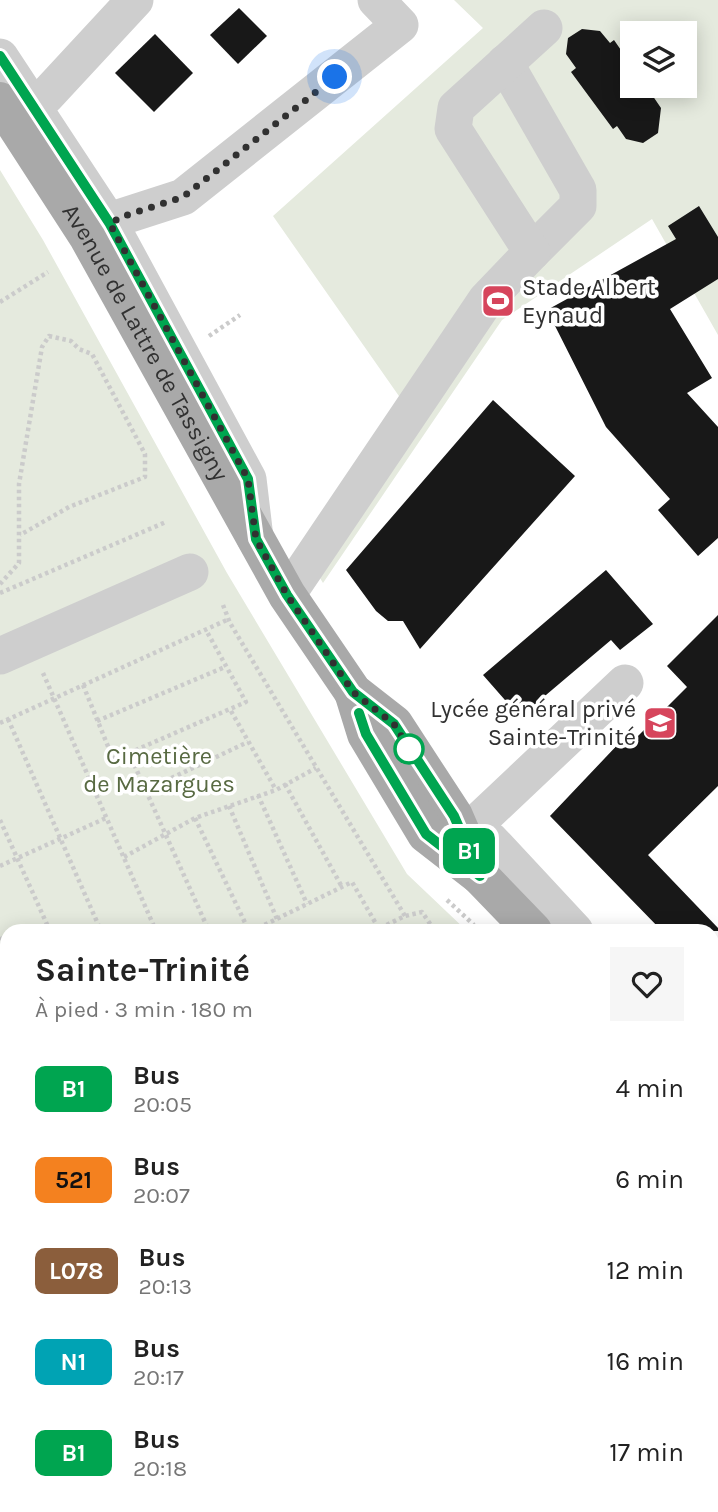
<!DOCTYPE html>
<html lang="fr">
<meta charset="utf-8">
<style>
:root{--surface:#fff;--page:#f6f6f6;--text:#222;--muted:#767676}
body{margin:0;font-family:Karla,sans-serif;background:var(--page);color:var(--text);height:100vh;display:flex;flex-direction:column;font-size:26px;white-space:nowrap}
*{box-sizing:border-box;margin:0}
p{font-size:23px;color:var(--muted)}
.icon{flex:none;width:38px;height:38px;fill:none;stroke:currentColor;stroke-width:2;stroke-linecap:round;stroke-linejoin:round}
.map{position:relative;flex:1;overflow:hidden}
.details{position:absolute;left:0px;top:924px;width:719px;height:588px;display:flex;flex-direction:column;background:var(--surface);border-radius:21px 21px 0 0;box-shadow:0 4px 18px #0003}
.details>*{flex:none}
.badge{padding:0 14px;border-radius:10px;font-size:24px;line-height:46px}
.tools{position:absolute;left:620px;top:21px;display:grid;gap:14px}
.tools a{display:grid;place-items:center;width:77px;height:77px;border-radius:0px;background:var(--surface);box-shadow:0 4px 18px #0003;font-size:35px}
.you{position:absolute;width:35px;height:35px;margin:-18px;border:5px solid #fff;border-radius:50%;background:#1a73e8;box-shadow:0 0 0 10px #1a73e833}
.map>.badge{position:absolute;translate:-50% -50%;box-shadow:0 0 0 4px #fff}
.round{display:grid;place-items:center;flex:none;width:74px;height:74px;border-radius:0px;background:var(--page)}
.summary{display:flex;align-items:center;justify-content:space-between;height:119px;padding:0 35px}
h1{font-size:33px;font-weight:700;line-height:52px}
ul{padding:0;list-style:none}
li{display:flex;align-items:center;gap:21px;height:91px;padding:0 35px}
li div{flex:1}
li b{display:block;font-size:26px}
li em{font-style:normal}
li .badge{min-width:77px;font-weight:700;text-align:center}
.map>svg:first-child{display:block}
.green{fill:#e5eade;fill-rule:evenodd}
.building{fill:#181818}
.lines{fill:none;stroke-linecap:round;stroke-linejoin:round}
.path{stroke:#cbcbcb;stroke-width:4.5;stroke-dasharray:3.5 3.5;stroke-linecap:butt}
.minor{stroke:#cecece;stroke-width:37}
.major{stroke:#a9a9a9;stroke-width:38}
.line-casing{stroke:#fff;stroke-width:16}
.line{stroke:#00a550;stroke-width:10}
.walk{stroke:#313131;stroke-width:7;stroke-dasharray:0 12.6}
.stop-dot{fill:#fff;stroke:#00a550;stroke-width:3.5}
.labels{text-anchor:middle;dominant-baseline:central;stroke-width:7;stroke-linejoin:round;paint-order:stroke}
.poi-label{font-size:24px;fill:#313131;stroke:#fff;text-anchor:start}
.street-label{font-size:24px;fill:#313131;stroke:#fff}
.park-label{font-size:24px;fill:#586a42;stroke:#fff}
</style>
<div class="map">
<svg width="718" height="1512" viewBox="0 0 718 1512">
<rect width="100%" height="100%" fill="#fff"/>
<g class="green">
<path d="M454,0H718V335L652,219L502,320L323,583L301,547L401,399L273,216L483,28ZM632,33H684V86H632Z"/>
<polygon points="0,170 43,240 227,573 407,874 467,931 7,931 7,1289 0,1276"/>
</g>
<g class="building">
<polygon points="239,8 267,36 238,64 210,35"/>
<polygon points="582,29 600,31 610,43 614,40 632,66 632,86 646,86 661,108 658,133 643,143 626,139 617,126 613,129 571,72 576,68 566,54 568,38"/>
<polygon points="155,34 193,73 154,112 115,73"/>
<polygon points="699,206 718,237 718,279 670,309 712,378 687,393 718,427 718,538 698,556 658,510 670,499 606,427 547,310 676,239 668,226"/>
<polygon points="493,400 575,476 420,649 403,621 388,621 376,611 346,570"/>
<polygon points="606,570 653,624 620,650 611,640 520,717 483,675"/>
<polygon points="718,615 718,786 648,855 718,928 718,931 662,931 550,816 623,739 629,745 687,687 667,666"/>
</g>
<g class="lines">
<g class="path">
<polyline points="0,302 48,272"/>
<polyline points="209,336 240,315"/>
<polyline points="0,584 19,563 19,484 42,347 49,336 71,341 79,349 92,354 145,454 145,477 69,507 20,535"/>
<polyline points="0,593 166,522"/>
<polyline points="223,605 230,623 405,916"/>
<polyline points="43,673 156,931"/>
<polyline points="83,685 114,761 129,753 209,931"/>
<polyline points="231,711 276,790"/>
<polyline points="8,719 101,931"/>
<polyline points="97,721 225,667"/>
<polyline points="0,723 229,619"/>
<polyline points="129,753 246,702 206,630"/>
<polyline points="285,784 342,887"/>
<polyline points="146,790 248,742"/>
<polyline points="258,795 307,904"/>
<polyline points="229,806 277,919"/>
<polyline points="195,818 249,931"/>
<polyline points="0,820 50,931"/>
<polyline points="124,857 195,818 276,790 316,768"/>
<polyline points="0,866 106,818"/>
<polyline points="447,900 474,925"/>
<polyline points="252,931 352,882 379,929"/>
<polyline points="374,931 405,916 422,912 435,931"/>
<polyline points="0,937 7,953"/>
<polyline points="712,1156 718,1161"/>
<polyline points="0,1182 7,1199"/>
</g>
<g class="minor">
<polyline points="0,57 110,224 248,479 255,538"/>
<polyline points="505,63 578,190 578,206 532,252"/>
<polyline points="13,118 46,96 135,0"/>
<polyline points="88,237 121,217 183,197 400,25 376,0"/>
<polyline points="287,595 486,300 532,252 453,129 456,108 544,28"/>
<polyline points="0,656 190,572"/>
<polyline points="463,836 625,683"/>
<polyline points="463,836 491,841 575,931"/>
<polyline points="0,1055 7,1071"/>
<polyline points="712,1059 718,1053"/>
<polyline points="0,1352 7,1349"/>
<polyline points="632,1512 638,1505"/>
</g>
<g class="major">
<path id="s1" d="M0,101L88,237L287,595L353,692L394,724L454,816L480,876"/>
<polyline points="353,692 366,734 426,834 480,876 533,931"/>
<polyline points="712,1112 718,1117"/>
</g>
</g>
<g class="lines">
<defs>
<polyline id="line" points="0,56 110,224 248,479 256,539 287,595 353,692 394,724 454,816 480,876 426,834 366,734 359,713"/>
</defs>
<use href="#line" class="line-casing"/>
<use href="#line" class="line"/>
<polyline class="walk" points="335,77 183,197 121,217 110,224 248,479 256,539 287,595 353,692 394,724 409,749"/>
</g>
<defs>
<symbol id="stadium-square" viewBox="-11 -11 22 22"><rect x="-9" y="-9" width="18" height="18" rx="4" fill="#d6455c" stroke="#fff"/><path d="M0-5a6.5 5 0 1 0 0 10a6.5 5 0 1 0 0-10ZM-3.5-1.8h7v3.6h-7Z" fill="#fff"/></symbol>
<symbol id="school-square" viewBox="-11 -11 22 22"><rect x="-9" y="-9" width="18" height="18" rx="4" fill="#d6455c" stroke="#fff"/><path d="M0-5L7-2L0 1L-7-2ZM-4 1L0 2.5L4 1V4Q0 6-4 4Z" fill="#fff"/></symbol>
</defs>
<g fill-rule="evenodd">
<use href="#stadium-square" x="479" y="282" width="38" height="38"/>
<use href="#school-square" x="641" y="704" width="38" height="38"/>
</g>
<circle class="stop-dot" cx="409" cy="749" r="14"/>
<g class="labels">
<g class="poi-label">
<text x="522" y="287">Stade Albert<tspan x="522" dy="28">Eynaud</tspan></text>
<text x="636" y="709" text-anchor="end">Lycée général privé<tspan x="636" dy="28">Sainte-Trinité</tspan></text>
</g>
<g class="street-label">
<text stroke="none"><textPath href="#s1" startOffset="282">Avenue de Lattre de Tassigny</textPath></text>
</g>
<g class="park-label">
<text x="159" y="756">Cimetière<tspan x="159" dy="28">de Mazargues</tspan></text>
</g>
</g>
</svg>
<div class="tools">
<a><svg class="icon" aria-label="layers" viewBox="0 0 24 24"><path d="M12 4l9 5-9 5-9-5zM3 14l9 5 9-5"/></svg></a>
</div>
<div class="you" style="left:335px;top:77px"></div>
<b class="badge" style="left:469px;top:851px;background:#00a550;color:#fff">B1</b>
<section class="details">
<div class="summary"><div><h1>Sainte-Trinité</h1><p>À pied · 3 min · 180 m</p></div><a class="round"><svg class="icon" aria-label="heart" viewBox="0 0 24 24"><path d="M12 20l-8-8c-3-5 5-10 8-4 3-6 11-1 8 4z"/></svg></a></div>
<ul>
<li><span class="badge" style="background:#00a550;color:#fff">B1</span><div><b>Bus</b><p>20:05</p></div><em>4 min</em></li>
<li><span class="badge" style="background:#f4811f;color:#111">521</span><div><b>Bus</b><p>20:07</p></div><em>6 min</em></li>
<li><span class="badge" style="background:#8b5e3c;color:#fff">L078</span><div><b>Bus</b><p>20:13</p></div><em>12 min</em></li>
<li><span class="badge" style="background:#00a3b4;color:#fff">N1</span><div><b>Bus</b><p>20:17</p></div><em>16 min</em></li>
<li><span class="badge" style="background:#00a550;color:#fff">B1</span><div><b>Bus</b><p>20:18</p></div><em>17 min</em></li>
</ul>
</section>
</div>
